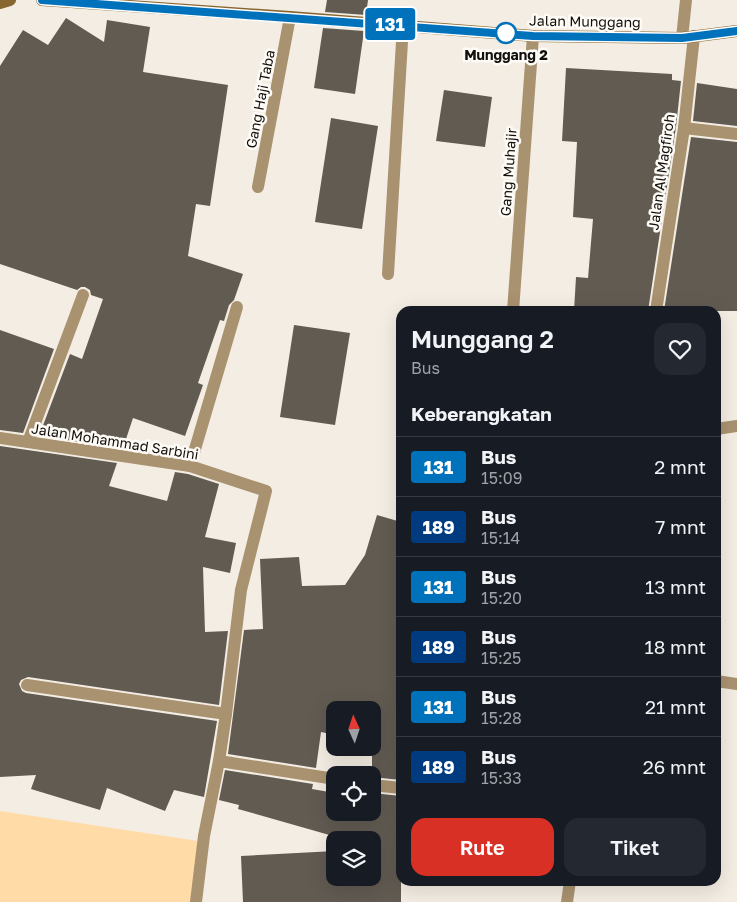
<!DOCTYPE html>
<html lang="id">
<style>
:root{--surface:#171b24;--page:#242831;--text:#f1f3f6;--muted:#9ea1a6;--line:#363941;--accent:#d93025}
body{margin:0;font-family:"Golos Text",sans-serif;background:var(--page);color:var(--text);height:100vh;display:flex;flex-direction:column;font-size:19px;white-space:nowrap}
*{box-sizing:border-box;margin:0}
p{font-size:16px;color:var(--muted)}
.icon{flex:none;width:28px;height:28px;fill:none;stroke:currentColor;stroke-width:2;stroke-linecap:round;stroke-linejoin:round}
.map{position:relative;flex:1;overflow:hidden}
.panel{position:absolute;left:396px;top:306px;width:325px;height:580px;display:flex;flex-direction:column;background:var(--surface);border-radius:15px;box-shadow:0 5px 20px #0002}
.panel>*{flex:none}
.badge{padding:0 10px;border-radius:4px;font-size:18px;line-height:32px}
.needle{width:32px;rotate:357deg}
.tools{position:absolute;left:326px;top:701px;display:grid;gap:10px}
.tools a{display:grid;place-items:center;width:55px;height:55px;border-radius:10px;background:var(--surface);box-shadow:0 5px 20px #0002;font-size:25px}
.map>.badge{position:absolute;translate:-50% -50%;box-shadow:0 0 0 2px #fff}
h2{padding:0 15px;font-size:19px;line-height:45px}
.round{display:grid;place-items:center;flex:none;width:52px;height:52px;border-radius:15px;background:var(--page)}
.headline{display:flex;align-items:center;justify-content:space-between;height:85px;padding:0 15px}
h1{font-size:24px;font-weight:600;line-height:38px}
.cta{display:flex;gap:10px;margin-top:auto;padding:10px 15px}
.cta a{flex:1;height:58px;border-radius:15px;background:var(--accent);color:#fff;font-size:20px;font-weight:600;line-height:58px;text-align:center}
.cta a+a{background:var(--page);color:var(--text)}
ul{padding:0;list-style:none}
li{display:flex;align-items:center;gap:15px;height:60px;padding:0 15px;border-top:1px solid var(--line)}
li div{flex:1}
li b{display:block;font-size:19px}
li em{font-style:normal}
li .badge{min-width:55px;font-weight:700;text-align:center}
.map>svg:first-child{display:block}
.green{fill:#fedba7}
.building{fill:#615b52}
.lines{fill:none;stroke-linecap:round;stroke-linejoin:round}
.street{stroke:#a99270;stroke-width:12}
.secondary{stroke:#87662f;stroke-width:12}
.line-casing{stroke:#fff;stroke-width:11}
.line{stroke:#0072bc;stroke-width:8}
.stop-dot{fill:#fff;stroke:#0072bc;stroke-width:2.5}
.labels{text-anchor:middle;dominant-baseline:central;stroke-width:5;stroke-linejoin:round;paint-order:stroke}
.street-label{font-size:14px;fill:#12100c;stroke:#fefbf7}
.stop-label{font-size:14px;font-weight:bold;fill:#12100c;stroke:#fefbf7}
</style>
<div class="map">
<svg width="737" height="902" viewBox="0 0 737 902">
<rect width="100%" height="100%" fill="#f4ede3"/>
<polygon class="green" points="0,811 198,841 194,902 0,902"/>
<g class="building">
<polygon points="327,0 368,0 366,15 325,12"/>
<polygon points="66,18 104,42 107,20 150,27 143,72 228,85 210,206 196,204 188,256 243,274 234,300 229,305 224,321 220,320 198,383 203,385 185,436 133,418 123,448 39,436 70,354 82,359 103,299 91,295 90,290 85,287 81,287 77,290 0,264 0,66 23,30 48,45"/>
<polygon points="323,28 364,31 355,94 314,88"/>
<polygon points="566,68 672,74 672,80 681,81 676,127 648,311 574,311 576,277 588,278 593,219 573,217 577,142 562,141"/>
<polygon points="697,83 737,89 737,126 693,121"/>
<polygon points="444,90 492,97 485,147 436,141"/>
<polygon points="331,118 378,126 362,229 315,222"/>
<polygon points="691,137 737,142 737,311 664,311"/>
<polygon points="294,325 350,333 335,425 280,417"/>
<polygon points="0,330 54,349 23,433 0,430"/>
<polygon points="0,446 117,463 109,486 167,501 175,472 188,474 219,484 205,537 236,543 230,573 203,567 205,632 228,631 219,705 28,677 21,680 19,684 22,691 26,693 217,721 204,797 174,790 165,811 107,788 100,810 31,789 36,775 0,777"/>
<polygon points="377,515 401,522 401,780 372,777 372,710 335,710 335,735 321,732 316,768 228,754 244,630 263,629 260,559 299,557 302,586 345,585 365,555"/>
<polygon points="225,770 313,784 312,789 335,793 335,812 372,812 372,793 401,796 401,902 243,902 241,856 335,851 335,878 372,878 372,849 377,849 372,847 372,840 347,840 238,809 239,805 219,800"/>
</g>
<g class="lines">
<g class="street">
<polyline points="682,38 686,0"/>
<polyline points="684,128 737,134"/>
<polyline points="258,187 290,17"/>
<polyline points="388,274 403,25"/>
<polyline points="513,311 533,36"/>
<polyline points="656,311 684,128 694,36"/>
<polyline points="716,429 737,426"/>
<polyline points="0,438 190,466 266,491 241,590 226,714 219,761 204,836 196,902"/>
<polyline points="28,442 83,295"/>
<polyline points="190,466 237,307"/>
<polyline points="716,681 737,684"/>
<polyline points="27,685 226,714"/>
<polyline points="219,761 335,779"/>
<polyline points="372,785 401,788"/>
<polyline points="567,902 570,881"/>
</g>
<g class="secondary">
<polyline points="42,0 290,17 533,36 682,38 737,31"/>
<polyline points="0,3 10,0"/>
</g>
</g>
<g class="lines">
<defs>
<polyline id="line" points="42,0 533,36 682,38 737,31"/>
</defs>
<use href="#line" class="line-casing"/>
<use href="#line" class="line"/>
</g>
<circle class="stop-dot" cx="506" cy="33" r="10"/>
<g class="labels">
<g class="street-label">
<text transform="translate(585 21) rotate(1)">Jalan Munggang</text>
<text transform="translate(260 99) rotate(-79)">Gang Haji Taba</text>
<text transform="translate(508 172) rotate(-86)">Gang Muhajir</text>
<text transform="translate(661 172) rotate(-82)">Jalan Al Magfiroh</text>
<text transform="translate(115 441) rotate(9)">Jalan Mohammad Sarbini</text>
</g>
<g class="stop-label">
<text x="506" y="54">Munggang 2</text>
</g>
</g>
</svg>
<div class="tools">
<a><svg class="needle" viewBox="-14 -14 28 28"><path d="M0-13l5 13h-10z" fill="#e53935"/><path d="M0 13l5-13h-10z" fill="#9ea1a6"/></svg></a>
<a><svg class="icon" aria-label="locate" viewBox="0 0 24 24"><circle cx="12" cy="12" r="6"/><path d="M12 2v4M12 18v4M2 12h4M18 12h4"/></svg></a>
<a><svg class="icon" aria-label="layers" viewBox="0 0 24 24"><path d="M12 4l9 5-9 5-9-5zM3 14l9 5 9-5"/></svg></a>
</div>
<b class="badge" style="left:390px;top:24px;background:#0072bc;color:#fff">131</b>
<section class="panel">
<div class="headline"><div><h1>Munggang 2</h1><p>Bus</p></div><a class="round"><svg class="icon" aria-label="heart" viewBox="0 0 24 24"><path d="M12 20l-8-8c-3-5 5-10 8-4 3-6 11-1 8 4z"/></svg></a></div>
<h2>Keberangkatan</h2>
<ul>
<li><span class="badge" style="background:#0072bc;color:#fff">131</span><div><b>Bus</b><p>15:09</p></div><em>2 mnt</em></li>
<li><span class="badge" style="background:#003b80;color:#fff">189</span><div><b>Bus</b><p>15:14</p></div><em>7 mnt</em></li>
<li><span class="badge" style="background:#0072bc;color:#fff">131</span><div><b>Bus</b><p>15:20</p></div><em>13 mnt</em></li>
<li><span class="badge" style="background:#003b80;color:#fff">189</span><div><b>Bus</b><p>15:25</p></div><em>18 mnt</em></li>
<li><span class="badge" style="background:#0072bc;color:#fff">131</span><div><b>Bus</b><p>15:28</p></div><em>21 mnt</em></li>
<li><span class="badge" style="background:#003b80;color:#fff">189</span><div><b>Bus</b><p>15:33</p></div><em>26 mnt</em></li>
</ul>
<div class="cta"><a>Rute</a><a>Tiket</a></div>
</section>
</div>
